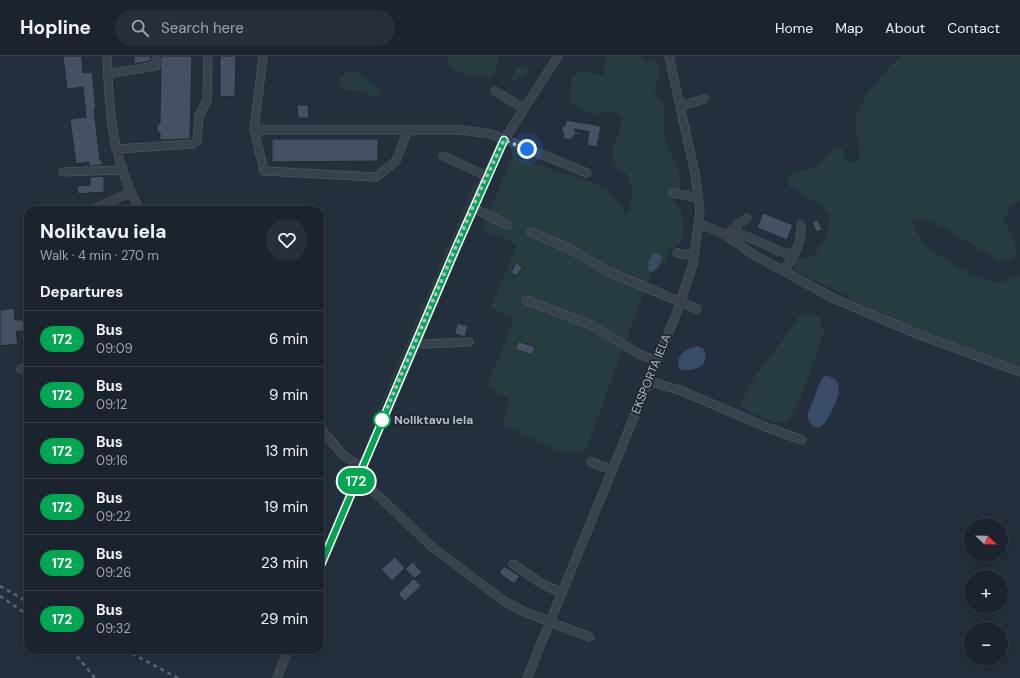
<!DOCTYPE html>
<meta charset="utf-8">
<style>
:root{--surface:#1b232e;--page:#282f3a;--text:#f1f3f6;--muted:#a0a4aa;--line:#39404a}
body{margin:0;font-family:"DM Sans",sans-serif;background:var(--page);color:var(--text);height:100vh;display:flex;flex-direction:column;font-size:15px;white-space:nowrap}
*{box-sizing:border-box;margin:0}
p{font-size:13px;color:var(--muted)}
.icon{flex:none;width:22px;height:22px;fill:none;stroke:currentColor;stroke-width:2;stroke-linecap:round;stroke-linejoin:round}
.map{position:relative;flex:1;overflow:hidden}
.panel{position:absolute;left:24px;top:150px;width:300px;height:448px;display:flex;flex-direction:column;background:var(--surface);border-radius:12px;box-shadow:0 2px 10px #0003,0 0 0 1px var(--line)}
.panel>*{flex:none}
.badge{padding:0 8px;border-radius:13px;font-size:14px;line-height:26px}
.needle{width:26px;rotate:112deg}
.buttons{position:absolute;left:964px;top:462px;display:grid;gap:8px}
.buttons a{display:grid;place-items:center;width:44px;height:44px;border-radius:50%;background:var(--surface);box-shadow:0 2px 10px #0003,0 0 0 1px var(--line);font-size:20px}
.you{position:absolute;width:20px;height:20px;margin:-10px;border:3px solid #fff;border-radius:50%;background:#1a73e8;box-shadow:0 0 0 6px #1a73e833}
.map>.badge{position:absolute;translate:-50% -50%;box-shadow:0 0 0 2px #fff}
h2{padding:0 16px;font-size:15px;line-height:36px}
.round{display:grid;place-items:center;flex:none;width:42px;height:42px;border-radius:21px;background:var(--page)}
.head{display:flex;align-items:center;justify-content:space-between;height:68px;padding:0 16px}
h1{font-size:19px;font-weight:800;line-height:30px}
ul{padding:0;list-style:none}
li{display:flex;align-items:center;gap:12px;height:56px;padding:0 16px;border-top:1px solid var(--line)}
li div{flex:1}
li b{display:block;font-size:15px}
li em{font-style:normal}
li .badge{min-width:44px;font-weight:700;text-align:center}
header{display:flex;align-items:center;gap:24px;box-sizing:border-box;height:56px;padding:0 20px;background:var(--surface);border-bottom:1px solid var(--line)}
header strong{font-size:19px}
nav{display:flex;gap:22px;margin-inline-start:auto;font-size:14px}
.search{width:280px;height:36px;background:var(--page);display:flex;align-items:center;gap:10px;box-sizing:border-box;padding:0 14px;border-radius:22px;color:var(--muted);font-size:15px}
.map>svg:first-child{display:block}
.green{fill:#263c3f}
.water{fill:#394c67}
.building{fill:#455162;stroke:#1f2835}
.lines{fill:none;stroke-linecap:round;stroke-linejoin:round}
.minor-casing{stroke:#565f6c;stroke-width:9}
.minor{stroke:#38414e;stroke-width:8}
.rail{stroke:#5a6575;stroke-width:2.5;stroke-dasharray:4 4;stroke-linecap:butt}
.line-casing{stroke:#fff;stroke-width:9}
.line{stroke:#00a651;stroke-width:6}
.walk{stroke:#b4bcc9;stroke-width:4;stroke-dasharray:0 7.2}
.stop-dot{fill:#fff;stroke:#00a651;stroke-width:2}
.labels{text-anchor:middle;dominant-baseline:central;stroke-width:3.5;stroke-linejoin:round;paint-order:stroke}
.street-label{font-size:12px;fill:#b4bcc9;stroke:#1d2633}
.stop-label{font-size:12px;font-weight:bold;fill:#b4bcc9;stroke:#1d2633;text-anchor:start}
</style>
<header>
<strong>Hopline</strong>
<div class="search"><svg class="icon" aria-label="search" viewBox="0 0 24 24"><circle cx="10" cy="10" r="6"/><path d="M15 15l6 6"/></svg>Search here</div>
<nav><a>Home</a><a>Map</a><a>About</a><a>Contact</a></nav>
</header>
<div class="map">
<svg width="1020" height="622" viewBox="0 0 1020 622">
<rect width="100%" height="100%" fill="#242f3e"/>
<g class="green">
<path d="M446,0H498C500,8 495,15 491,21L472,20L454,14Z"/>
<path d="M608,0H643L642,4L646,6L654,3L658,6L659,19L654,33C656,40 662,44 664,52C666,64 661,76 667,89C674,105 682,113 680,132L672,134C673,146 675,143 679,151C684,160 685,176 681,185C679,188 676,191 674,193L670,191L666,206L654,209L585,396L558,395L503,368L509,342L487,330L514,263L491,251L517,189L481,173L512,101L606,131L627,160L634,135L626,117L617,112L613,105L612,96L621,69L620,60C607,52 605,59 593,57C584,56 577,52 570,46C569,35 570,28 574,19L583,15L606,20L602,13Z"/>
<path d="M901,0H1020V144L1010,151L1004,165C1010,180 1018,181 1015,200L1007,205L998,204L940,169C930,165 922,163 912,166C915,175 920,182 926,189C939,202 981,227 999,226C1006,226 1013,221 1020,220V311L903,268L796,215L793,207L800,201L809,203C817,197 824,187 827,178C828,174 830,169 830,166C830,150 801,137 789,130L787,121L795,115L813,113L833,93L842,91L844,100L850,107L859,105C860,91 855,78 856,65C857,45 886,12 901,0Z"/>
<polygon points="522,9 526,10 529,14 526,18 512,26 510,24 518,11"/>
<path d="M352,14C355,15 381,34 384,37L383,39C374,42 369,38 361,35C355,33 348,35 342,33L339,25L344,18Z"/>
<polygon points="476,124 477,129 373,372 371,370"/>
<path d="M809,256L819,261L824,276L799,346L787,366C769,369 755,358 740,350C747,335 754,320 765,307C777,291 790,277 799,259Z"/>
</g>
<g class="water">
<path d="M653,197L659,198L662,202L659,211L651,217L648,213C648,207 649,202 653,197Z"/>
<path d="M698,290L704,293L706,300L704,307C698,314 687,316 679,313C675,299 686,292 698,290Z"/>
<path d="M827,319L836,324C838,329 840,334 838,340C836,347 827,368 820,371C816,373 814,371 811,368C804,361 810,351 814,343C817,335 819,322 827,319Z"/>
</g>
<g class="building">
<polygon points="63,0 82,0 83,17 92,16 96,53 94,53 100,104 102,104 102,109 89,110 89,106 76,108 70,63 86,61 83,31 67,33"/>
<polygon points="134,0 151,0 150,5 134,8"/>
<polygon points="161,0 192,0 190,83 160,84 160,77 157,76 157,68 160,68"/>
<polygon points="220,0 236,0 235,40 220,41"/>
<polygon points="297,49 308,49 309,62 298,62"/>
<polygon points="566,64 601,70 597,91 587,89 589,76 575,73 575,75 580,77 580,79 575,78 571,84 563,83 564,76 561,76 563,69 565,70"/>
<polygon points="272,83 378,83 378,105 272,106"/>
<polygon points="104,120 104,136 78,138 77,130 90,129 90,121"/>
<polygon points="763,157 793,169 787,184 757,172"/>
<polygon points="818,164 822,174 816,176 812,166"/>
<polygon points="516,207 523,210 517,220 511,217"/>
<polygon points="14,252 15,264 26,264 27,274 16,276 18,288 0,290 0,254"/>
<polygon points="457,267 468,270 465,281 455,278"/>
<polygon points="518,285 535,291 532,299 515,293"/>
<polygon points="395,501 405,512 392,525 381,513"/>
<polygon points="413,506 422,516 414,523 421,530 405,545 398,538 414,522 405,513"/>
<polygon points="504,510 520,520 514,528 499,517"/>
</g>
<g class="lines">
<defs>
<g id="minor">
<path d="M107,0C109,55 112,105 140,154"/>
<polyline points="263,0 254,74 264,115 376,121 396,105 408,73"/>
<polyline points="107,18 156,10 156,3"/>
<polyline points="495,35 523,52"/>
<polyline points="681,50 704,43"/>
<polyline points="254,74 462,74 491,78 587,117"/>
<polyline points="116,93 192,88 197,85 199,60 207,44 208,0"/>
<polyline points="443,100 487,120"/>
<polyline points="63,116 118,114 122,112"/>
<polyline points="673,137 699,142"/>
<polyline points="473,152 508,169"/>
<polyline points="94,153 131,136"/>
<polyline points="699,169 706,170 726,179 754,199 833,242 917,278 1020,316"/>
<polyline points="732,174 782,196 794,199"/>
<polyline points="531,176 570,193 607,215 697,253"/>
<polyline points="729,178 739,167 747,162"/>
<polyline points="677,197 694,200"/>
<path d="M784,215C793,201 802,187 801,169"/>
<polyline points="526,244 591,269 639,298 657,305"/>
<polyline points="416,285 423,288 469,286"/>
<polyline points="21,313 28,312"/>
<polyline points="649,325 682,335 766,371 802,384"/>
<polyline points="320,372 344,400 362,411"/>
<polyline points="591,406 612,414"/>
<polyline points="356,424 364,427 384,445 431,490 504,545 527,557 590,581"/>
<polyline points="513,508 542,528 561,536"/>
<polyline points="320,511 487,120 504,84 558,0"/>
<polyline points="277,622 288,594"/>
<polyline points="527,622 677,256 693,207 700,155 695,118 669,0"/>
</g>
</defs>
<use href="#minor" class="minor-casing"/>
<use href="#minor" class="minor"/>
<g class="rail">
<polyline points="0,530 28,546"/>
<polyline points="0,540 28,559"/>
<polyline points="72,594 95,622"/>
<polyline points="125,594 178,622"/>
</g>
</g>
<g class="lines">
<defs>
<polyline id="line" points="320,511 456,192 504,84"/>
</defs>
<use href="#line" class="line-casing"/>
<use href="#line" class="line"/>
<polyline class="walk" points="382,364 477,141 504,84 527,93"/>
</g>
<circle class="stop-dot" cx="382" cy="364" r="8"/>
<g class="labels">
<g class="street-label">
<text transform="translate(651 318) rotate(-68)">EKSPORTA IELA</text>
</g>
<g class="stop-label">
<text x="394" y="364">Noliktavu iela</text>
</g>
</g>
</svg>
<div class="buttons">
<a><svg class="needle" viewBox="-14 -14 28 28"><path d="M0-13l5 13h-10z" fill="#e53935"/><path d="M0 13l5-13h-10z" fill="#a0a4aa"/></svg></a>
<a>+</a>
<a>−</a>
</div>
<div class="you" style="left:527px;top:93px"></div>
<b class="badge" style="left:356px;top:425px;background:#00a651;color:#fff">172</b>
<section class="panel">
<div class="head"><div><h1>Noliktavu iela</h1><p>Walk · 4 min · 270 m</p></div><a class="round"><svg class="icon" aria-label="heart" viewBox="0 0 24 24"><path d="M12 20l-8-8c-3-5 5-10 8-4 3-6 11-1 8 4z"/></svg></a></div>
<h2>Departures</h2>
<ul>
<li><span class="badge" style="background:#00a651;color:#fff">172</span><div><b>Bus</b><p>09:09</p></div><em>6 min</em></li>
<li><span class="badge" style="background:#00a651;color:#fff">172</span><div><b>Bus</b><p>09:12</p></div><em>9 min</em></li>
<li><span class="badge" style="background:#00a651;color:#fff">172</span><div><b>Bus</b><p>09:16</p></div><em>13 min</em></li>
<li><span class="badge" style="background:#00a651;color:#fff">172</span><div><b>Bus</b><p>09:22</p></div><em>19 min</em></li>
<li><span class="badge" style="background:#00a651;color:#fff">172</span><div><b>Bus</b><p>09:26</p></div><em>23 min</em></li>
<li><span class="badge" style="background:#00a651;color:#fff">172</span><div><b>Bus</b><p>09:32</p></div><em>29 min</em></li>
</ul>
</section>
</div>
